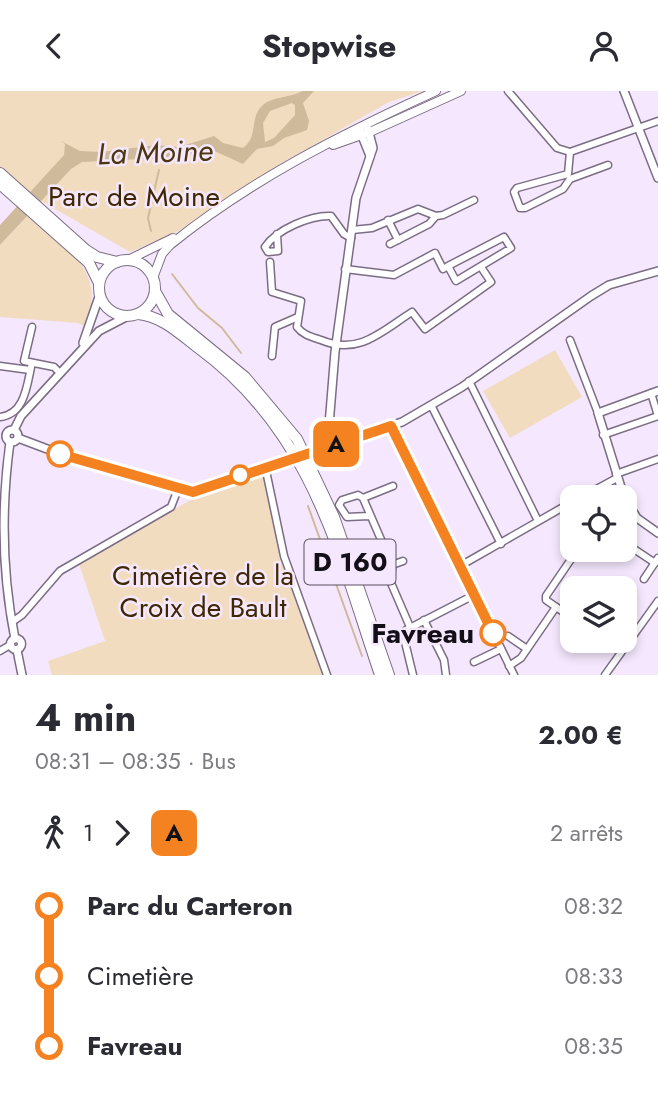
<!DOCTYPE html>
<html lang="fr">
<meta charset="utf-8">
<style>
:root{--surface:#fff;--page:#f7f7f7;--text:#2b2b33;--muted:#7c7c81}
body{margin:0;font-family:Jost,sans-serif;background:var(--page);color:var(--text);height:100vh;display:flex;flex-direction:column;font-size:26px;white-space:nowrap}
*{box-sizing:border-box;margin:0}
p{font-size:23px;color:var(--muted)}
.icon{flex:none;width:38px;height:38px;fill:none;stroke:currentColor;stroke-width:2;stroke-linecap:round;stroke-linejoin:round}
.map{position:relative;height:584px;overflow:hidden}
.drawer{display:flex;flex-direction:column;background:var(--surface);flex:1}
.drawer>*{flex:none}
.badge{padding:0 14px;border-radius:10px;font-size:24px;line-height:46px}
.buttons{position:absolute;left:560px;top:394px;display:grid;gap:14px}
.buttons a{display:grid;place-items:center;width:77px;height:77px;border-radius:14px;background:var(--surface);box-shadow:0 4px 10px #0003;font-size:35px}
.map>.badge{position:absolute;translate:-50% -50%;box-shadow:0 0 0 4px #fff}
.legs{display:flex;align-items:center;gap:10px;height:77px;padding:0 35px;font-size:23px}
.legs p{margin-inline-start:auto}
.overview{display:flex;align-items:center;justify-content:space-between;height:119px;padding:0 35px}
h1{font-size:38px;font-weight:700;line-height:52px}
ul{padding:0 35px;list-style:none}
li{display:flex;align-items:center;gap:24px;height:70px;font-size:26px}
li i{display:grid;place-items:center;width:10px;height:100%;margin:0 9px;background:currentColor}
li i::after{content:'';width:18px;height:18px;margin:-9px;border:5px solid;border-radius:50%;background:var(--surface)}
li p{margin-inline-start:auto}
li:first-child i{background:linear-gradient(#0000 50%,currentColor 0)}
li:last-child i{background:linear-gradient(currentColor 50%,#0000 0)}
header{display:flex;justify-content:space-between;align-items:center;height:91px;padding:0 35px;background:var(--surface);font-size:32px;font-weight:700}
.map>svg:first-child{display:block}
.green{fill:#f1dcc0}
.water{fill:#d0ba9c;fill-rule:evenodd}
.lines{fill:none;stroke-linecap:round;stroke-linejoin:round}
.stream{stroke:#d0ba9c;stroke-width:2}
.minor-casing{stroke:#7b6d84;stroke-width:9}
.tertiary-casing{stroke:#7b6d84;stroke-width:10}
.secondary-casing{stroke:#7b6d84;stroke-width:10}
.primary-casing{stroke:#7b6d84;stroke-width:12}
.minor{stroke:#fff;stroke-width:6}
.tertiary{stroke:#fff;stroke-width:7}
.secondary{stroke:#fff;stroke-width:8}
.primary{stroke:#fff;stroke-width:10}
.line-1-casing{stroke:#fff;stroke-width:16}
.line-1{stroke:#f58220;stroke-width:10}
.stop-1-dot{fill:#fff;stroke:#f58220;stroke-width:3.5}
.labels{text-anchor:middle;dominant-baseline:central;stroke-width:5;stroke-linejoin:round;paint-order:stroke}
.shield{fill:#f5e8fe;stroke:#584f5c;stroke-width:2}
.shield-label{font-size:26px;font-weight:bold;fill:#140e17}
.park-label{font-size:28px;fill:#3f2801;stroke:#f5e8fe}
.stop-label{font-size:28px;font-weight:bold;fill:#140e17;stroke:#f5e8fe;text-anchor:end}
.water-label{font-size:30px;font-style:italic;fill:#4c350f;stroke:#f5e8fe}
</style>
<header><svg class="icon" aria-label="back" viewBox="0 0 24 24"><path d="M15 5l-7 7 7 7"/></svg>Stopwise<svg class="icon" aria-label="person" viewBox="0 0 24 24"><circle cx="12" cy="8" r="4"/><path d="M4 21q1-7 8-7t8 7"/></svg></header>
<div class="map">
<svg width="658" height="584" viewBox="0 0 658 584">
<rect width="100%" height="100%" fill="#f5e8fe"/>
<g class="green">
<polygon points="0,0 423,0 389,11 270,79 179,140 130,161 29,103 0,77"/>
<path d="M27,125C67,159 107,177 86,236L78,232L0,226V154Z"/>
<polygon points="555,259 582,306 510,347 483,300"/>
<polygon points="255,382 264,386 280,467 324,584 52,584 48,570 105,550 79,473 206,400"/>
</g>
<path class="water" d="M302,0H314L303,12L309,30L307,39L284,47L273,55L257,58L243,73L210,58L181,66L82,71L71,78L0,154V134L64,64L65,53L61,50L80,60L102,61L156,54L179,56L214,45L223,52L243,57C258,46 250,30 260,17C271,4 289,8 302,0ZM292,12L295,14V24L274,47L265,51L263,32L270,20Z"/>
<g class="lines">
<g class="stream">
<polyline points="151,140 148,127 159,79"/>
<polyline points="172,183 198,217 222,237 241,262"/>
<polyline points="308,415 362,565"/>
</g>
<defs>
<g id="minor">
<polyline points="508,0 557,57 570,61 658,30"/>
<polyline points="570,61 568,83 517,97 514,101 520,117 525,117 563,98 570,88 608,74"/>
<polyline points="388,129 398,149"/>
<polyline points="352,139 372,137 418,118 436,125 443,124 474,109"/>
<path d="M277,143L278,160L268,161L265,156C277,138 311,124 331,125L344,143L351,147"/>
<polyline points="390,153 429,133 436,125"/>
<path d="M270,171L272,201L301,210L297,236C303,244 312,246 321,249C359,265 382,240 412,221L425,238L491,191L481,176"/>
<polyline points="345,178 394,184 435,162 443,178 448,175 504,146 511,157 456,190 448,175"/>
<polyline points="32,236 24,270 54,276 60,282"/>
<polyline points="570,249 598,322"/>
<polyline points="272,265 275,236 298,226"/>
<polyline points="0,275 30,279"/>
<polyline points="469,290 538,430"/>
<polyline points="431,314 501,453"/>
<path d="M0,326C26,323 27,292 32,272"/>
<polyline points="392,335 514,584"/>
<polyline points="603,344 658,325 651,302"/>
<polyline points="265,375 284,465 327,584"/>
<polyline points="616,383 658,368"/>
<polyline points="582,406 617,387"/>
<polyline points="363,407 393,395"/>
<polyline points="369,425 347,426 339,414 342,409 358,404 363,407 392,474 391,492 410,536"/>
<polyline points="625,452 655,472"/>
<polyline points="392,474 403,470"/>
<polyline points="460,475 572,411"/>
<polyline points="644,488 658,467"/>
<polyline points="572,527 546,509 546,505 578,458"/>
<polyline points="424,529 444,569 446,584"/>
<polyline points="12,531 22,524 60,480 171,416 178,398"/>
<polyline points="508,545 527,558"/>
<polyline points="604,550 621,561"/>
<polyline points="0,560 10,554"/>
<polyline points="474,571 501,558"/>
<polyline points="509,575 521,567 556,516"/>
<polyline points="413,584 405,551 406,539 474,504"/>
<polyline points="605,584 658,510"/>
</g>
<g id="tertiary">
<polyline points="624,0 658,87"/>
<polyline points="360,40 370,65"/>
<polyline points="83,252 100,203"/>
<polyline points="329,335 338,344 352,345"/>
<circle cx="12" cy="345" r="6"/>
<polyline points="14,339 21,325 99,240 128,225"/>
<polyline points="18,347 79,370 189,401 197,400 402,331 462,296 591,205 609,194 658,180"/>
<path d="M10,351C1,417 2,483 15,548"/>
<polyline points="332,354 329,334 335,261 356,107 373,57 368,38"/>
<polyline points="624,406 598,322 658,300"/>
<polyline points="625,408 637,427 658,442"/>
<circle cx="16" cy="553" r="5.5"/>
<polyline points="17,559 22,584"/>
</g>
<g id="secondary">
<polyline points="333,54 370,41 461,0"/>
<polyline points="128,169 173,147"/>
<path d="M153,187L162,163L170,154C250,89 342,43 436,0"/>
</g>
<g id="primary">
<polyline points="0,82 86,159 97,166 117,171"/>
<polyline points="0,93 89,172 99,192"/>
<circle cx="127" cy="197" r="28"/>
<polyline points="155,200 168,223 245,286 297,348 334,426 389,584"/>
<path d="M138,223C161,225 179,242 197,256C312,340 337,457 380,584"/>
</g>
</defs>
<use href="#minor" class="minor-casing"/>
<use href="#tertiary" class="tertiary-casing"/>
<use href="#secondary" class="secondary-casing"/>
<use href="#primary" class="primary-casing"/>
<use href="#minor" class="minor"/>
<use href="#tertiary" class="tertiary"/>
<use href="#secondary" class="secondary"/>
<use href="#primary" class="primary"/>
</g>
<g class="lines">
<defs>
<polyline id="line-1" points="60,363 193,401 391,335 493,542"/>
</defs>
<use href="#line-1" class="line-1-casing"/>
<use href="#line-1" class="line-1"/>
</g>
<g class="stop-1-dot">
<circle cx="60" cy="363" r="12"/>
<circle cx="240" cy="384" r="9"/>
<circle cx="493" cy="542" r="12"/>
</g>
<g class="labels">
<rect class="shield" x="304.5" y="448.5" width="91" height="45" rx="5"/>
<g class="shield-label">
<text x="350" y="471">D 160</text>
</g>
<g class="park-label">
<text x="134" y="105">Parc de Moine</text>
<text x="203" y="484">Cimetière de la<tspan x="203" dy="32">Croix de Bault</tspan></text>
</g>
<g class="stop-label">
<text x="474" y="542">Favreau</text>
</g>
<g class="water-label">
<text transform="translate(155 61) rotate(-2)">La Moine</text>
</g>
</g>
</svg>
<div class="buttons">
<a><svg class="icon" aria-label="locate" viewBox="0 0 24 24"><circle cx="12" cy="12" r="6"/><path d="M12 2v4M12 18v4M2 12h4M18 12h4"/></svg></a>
<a><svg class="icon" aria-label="layers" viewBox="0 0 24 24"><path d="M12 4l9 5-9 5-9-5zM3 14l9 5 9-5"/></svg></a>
</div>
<b class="badge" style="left:336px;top:353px;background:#f58220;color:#111">A</b>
</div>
<section class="drawer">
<div class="overview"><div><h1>4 min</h1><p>08:31 – 08:35 · Bus</p></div><b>2.00 €</b></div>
<div class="legs"><svg class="icon" aria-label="walk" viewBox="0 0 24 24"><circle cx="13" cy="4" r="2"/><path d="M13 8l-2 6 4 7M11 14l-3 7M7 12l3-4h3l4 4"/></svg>1<svg class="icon" aria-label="forward" viewBox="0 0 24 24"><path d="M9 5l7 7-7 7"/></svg><b class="badge" style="background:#f58220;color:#111">A</b><p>2 arrêts</p></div>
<ul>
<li><i style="color:#f58220"></i><b>Parc du Carteron</b><p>08:32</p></li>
<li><i style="color:#f58220"></i><span>Cimetière</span><p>08:33</p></li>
<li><i style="color:#f58220"></i><b>Favreau</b><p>08:35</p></li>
</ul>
</section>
